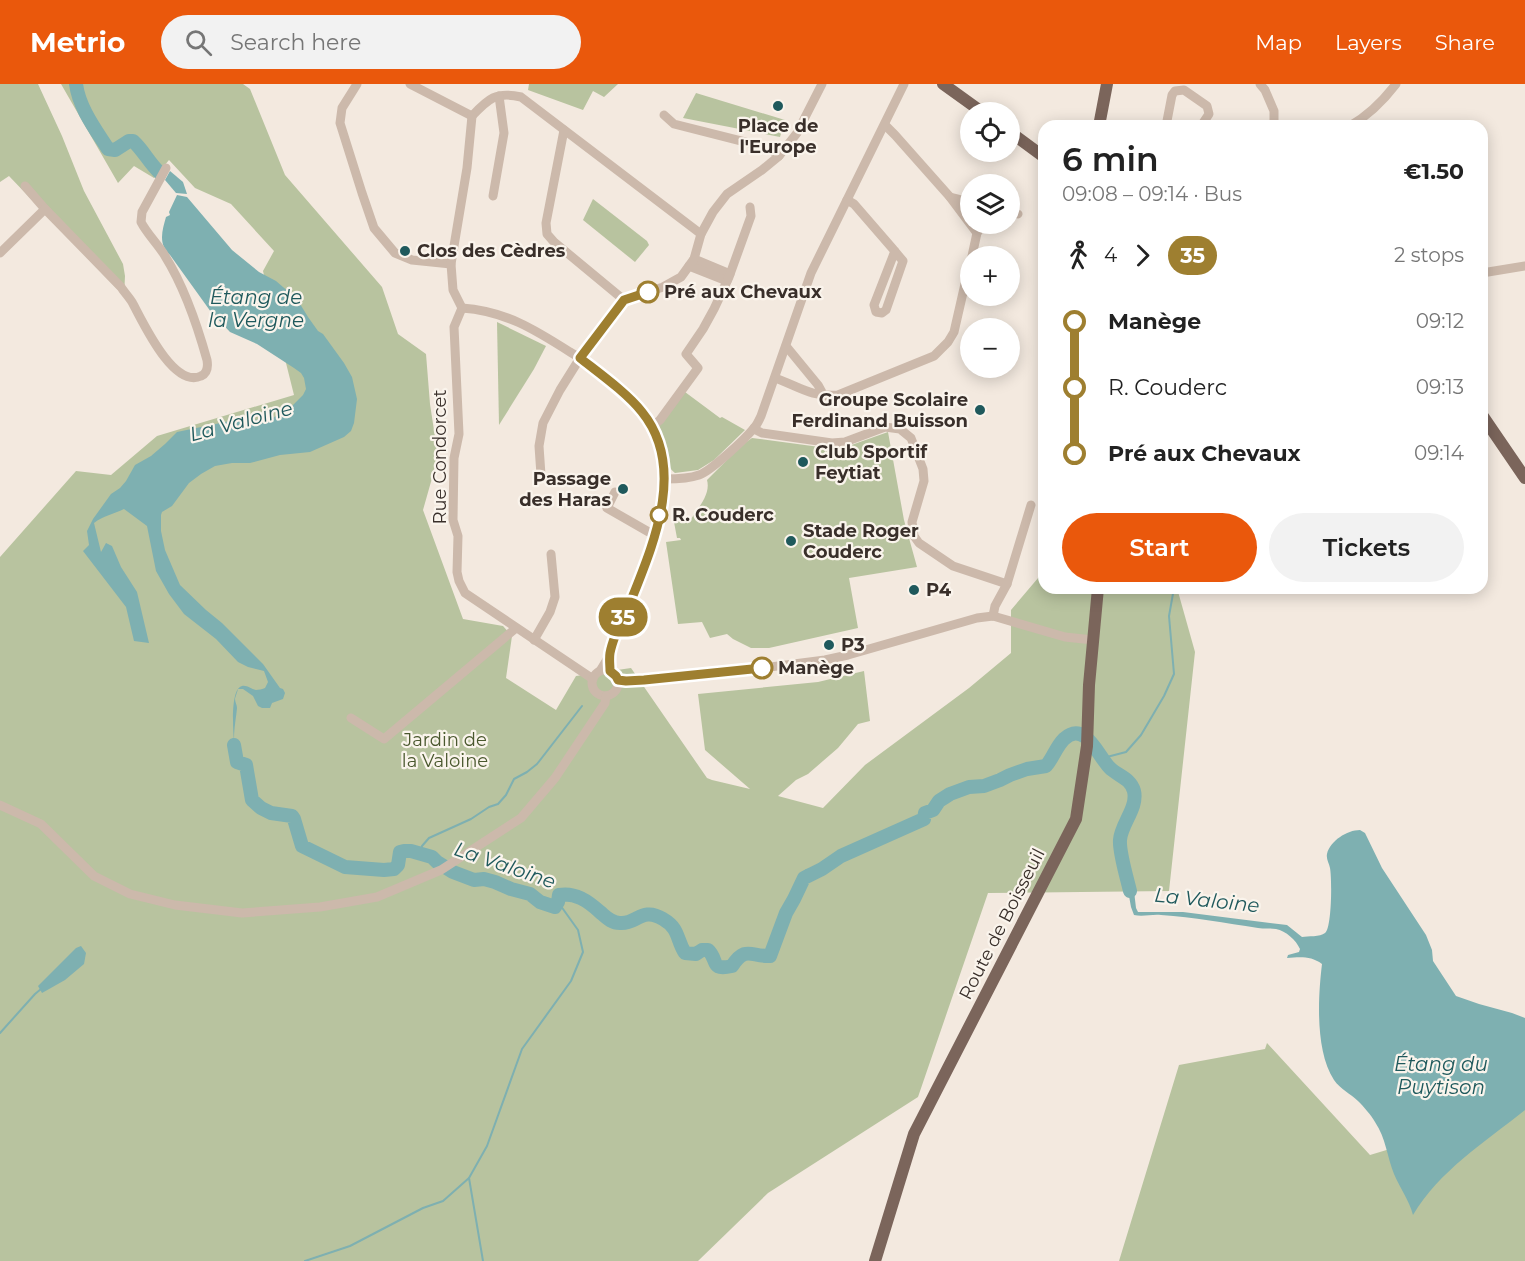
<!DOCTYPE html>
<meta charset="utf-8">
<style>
:root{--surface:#fff;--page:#f2f2f2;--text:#222;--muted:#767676;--accent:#ea580c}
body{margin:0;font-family:Montserrat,sans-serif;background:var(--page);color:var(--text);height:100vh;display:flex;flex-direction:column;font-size:22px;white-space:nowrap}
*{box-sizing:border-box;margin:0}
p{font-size:20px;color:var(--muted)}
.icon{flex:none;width:33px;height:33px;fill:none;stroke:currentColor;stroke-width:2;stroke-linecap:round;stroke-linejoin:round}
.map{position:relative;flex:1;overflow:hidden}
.details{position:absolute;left:1038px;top:36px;width:450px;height:474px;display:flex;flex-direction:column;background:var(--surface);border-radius:18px;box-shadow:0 3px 15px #0003}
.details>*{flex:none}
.badge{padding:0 12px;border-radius:20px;font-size:21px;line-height:39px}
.tools{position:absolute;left:960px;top:18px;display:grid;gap:12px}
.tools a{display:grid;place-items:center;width:60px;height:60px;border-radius:50%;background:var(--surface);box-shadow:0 3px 15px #0003;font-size:30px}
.map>.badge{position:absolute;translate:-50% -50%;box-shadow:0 0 0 3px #fff}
.legs{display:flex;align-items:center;gap:9px;height:66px;padding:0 24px;font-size:20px}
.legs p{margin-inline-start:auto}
.headline{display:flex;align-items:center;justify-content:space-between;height:102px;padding:0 24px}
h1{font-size:33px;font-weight:600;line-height:45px}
.button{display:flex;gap:12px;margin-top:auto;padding:12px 24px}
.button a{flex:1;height:69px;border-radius:36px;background:var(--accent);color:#fff;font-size:24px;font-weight:600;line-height:69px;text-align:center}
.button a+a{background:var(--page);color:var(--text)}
ul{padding:0 24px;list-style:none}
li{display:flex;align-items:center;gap:21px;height:66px;font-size:22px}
li i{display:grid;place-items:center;width:9px;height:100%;margin:0 8px;background:currentColor}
li i::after{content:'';width:15px;height:15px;margin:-8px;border:4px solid;border-radius:50%;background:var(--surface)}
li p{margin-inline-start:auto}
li:first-child i{background:linear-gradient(#0000 50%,currentColor 0)}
li:last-child i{background:linear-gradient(currentColor 50%,#0000 0)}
header{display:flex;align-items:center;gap:36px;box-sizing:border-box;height:84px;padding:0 30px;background:var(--accent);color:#fff}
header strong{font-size:28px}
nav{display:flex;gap:33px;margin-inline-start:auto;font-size:21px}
.search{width:420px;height:54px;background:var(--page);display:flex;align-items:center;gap:15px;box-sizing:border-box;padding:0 21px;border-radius:33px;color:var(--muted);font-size:22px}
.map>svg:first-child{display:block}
.green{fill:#b8c39f}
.water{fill:#7eb0b1}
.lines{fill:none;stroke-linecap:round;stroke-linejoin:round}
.stream{stroke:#7eb0b1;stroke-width:2}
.river{stroke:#7eb0b1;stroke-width:14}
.minor{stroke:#ccb9ab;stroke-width:9}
.major{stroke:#7b655b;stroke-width:12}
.line-1-casing{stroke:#fff;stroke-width:14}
.line-1{stroke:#9e7f30;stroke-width:9}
.poi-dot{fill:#1f595c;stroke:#faf4ec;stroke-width:2}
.stop-1-dot{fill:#fff;stroke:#9e7f30;stroke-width:3}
.labels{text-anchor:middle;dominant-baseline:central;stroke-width:4.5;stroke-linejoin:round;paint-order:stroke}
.poi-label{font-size:18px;font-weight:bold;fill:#392f2a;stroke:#faf4ec;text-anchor:start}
.stop-label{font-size:18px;font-weight:bold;fill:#392f2a;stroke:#faf4ec;text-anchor:start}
.street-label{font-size:18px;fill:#392f2a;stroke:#faf4ec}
.park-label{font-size:18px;fill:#4a582e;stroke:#faf4ec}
.water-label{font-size:20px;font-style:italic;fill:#1f595c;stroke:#faf4ec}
</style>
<header>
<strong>Metrio</strong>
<div class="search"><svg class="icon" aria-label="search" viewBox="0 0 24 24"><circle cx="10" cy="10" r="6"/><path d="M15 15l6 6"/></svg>Search here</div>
<nav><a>Map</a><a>Layers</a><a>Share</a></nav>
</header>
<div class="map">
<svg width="1525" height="1177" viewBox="0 0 1525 1177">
<rect width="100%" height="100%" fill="#f3e9df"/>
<g class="green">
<polygon points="0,0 38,0 62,52 84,107 123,180 125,192 124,212 9,92 0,98"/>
<polygon points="61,0 243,0 250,5 285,91 382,203 398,250 426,270 430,320 438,373 423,426 463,535 503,542 512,552 506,594 556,626 576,592 631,584 707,694 712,696 750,705 705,666 698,610 818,598 864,587 870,637 858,640 838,664 808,690 796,696 778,712 823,724 865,681 969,604 1011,569 1011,526 1044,487 1044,504 1177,504 1195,568 1169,807 988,809 918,1013 768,1109 698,1177 0,1177 0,473 76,387 111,391 157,352 294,311 263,187 274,167 231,120 195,104 169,76 154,94 134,82 118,99"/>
<polygon points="529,0 618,0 604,13 593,7 583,26 528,6"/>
<polygon points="696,9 785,36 780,53 683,34"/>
<polygon points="593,115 647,157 649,161 635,178 583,136"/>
<polygon points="497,238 546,262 534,285 499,341"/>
<path d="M685,308L720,334L722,333L745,346L714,376L698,386L675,389C670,385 668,381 668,375L658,344Z"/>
<path d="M888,348L904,436L917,483L849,494L858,544L769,564H751L733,555L727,550L710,554L702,538L678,540L666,458L681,456L680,454H677L674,438L691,435C698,424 711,410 707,396L742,361L752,354L827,364H843Z"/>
<polygon points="1267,959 1370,1071 1456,1045 1525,979 1525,1177 1119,1177 1179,981 1265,965"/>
</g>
<g class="water">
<path d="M70,0H72V7L73,0H79C82,18 98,48 109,64H113L129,55C141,57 144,67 150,76C153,81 157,84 162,87L160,88C149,79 144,67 133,57H129L115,66L108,65L93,40L83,17L71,6Z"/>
<polygon points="170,87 183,98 187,110 176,109 165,96"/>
<path d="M177,111L187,113L232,166L259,188L276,197L297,215L308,233L318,247L323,250L344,279L352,293L357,315L354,339L351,347L344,353L310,368L280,371L250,379H232L215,382L201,390L189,399L172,422L162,428L161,431V447L165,466L180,501L206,526L222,539L263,580L280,604L283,605L285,609L283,615L272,619L270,624H262L258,622L253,612L243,605H238C238,606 235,614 235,615C235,618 237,621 237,624C236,638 229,665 241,676L246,674L250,676C251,694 248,726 274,727C285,727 288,725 297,732L303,759L307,763L333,772L342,779H356L379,784L391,783L396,776V769L397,764L406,761L410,762L409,765L435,771L437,773L404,767L400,768L398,781L394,785L384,786L345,783L302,762L294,735L292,732L271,729L261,724L252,716L246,681L237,678L236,676C234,663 228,605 242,602C247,601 251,605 256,606C258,606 263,605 265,604L268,598L264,587L248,583L238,578L216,555L184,530L169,510L156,487L147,442L124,425C114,430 103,432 94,439L101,468L106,459L112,462L121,483L137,508L149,559L134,557L126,523L83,467L89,461L87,447L93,435L111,410L120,404L126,397L135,381L151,372L165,360L177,348L230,337L271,335L291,323L303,311L306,305L304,294L301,289L294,284L257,260L230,248L211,228L170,171C158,160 162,147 166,133L170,131L169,128Z"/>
<path d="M1070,647H1082V650L1078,652L1076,649C1056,657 1058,667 1046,682L1027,685L1010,691L1000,696L984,702L969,703L950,710L940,716L924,735L841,772L822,785L804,794L786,829L770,872C751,873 746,861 732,882L719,883C713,878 713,871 708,866H702L696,870L685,869C676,855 679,845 663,835C642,822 637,841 620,840C611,839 606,833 600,828C588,817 576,809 559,811L558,818L555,823L540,818L529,810L511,805L495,798L484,796H474L453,788L457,785L472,793L493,794L523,806H532L549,819L554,818C555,810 557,807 566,807C579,807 595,815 602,825C605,829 607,833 612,835C630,843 642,820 661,831C667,834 675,840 678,847C683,856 681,865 693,867L704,862L712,864L715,868L717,880C737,885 734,858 764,871L768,869L785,825L794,811L802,788L806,785L820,783L837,772L873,756L888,746L922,734L925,729L931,725L938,713L952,706L969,701L990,698L1024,680L1036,682L1044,681L1061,655Z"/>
<path d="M1093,650L1094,661L1111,685L1122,691L1130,700L1134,708V716L1120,756L1127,789L1132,790L1136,824L1138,828H1183L1287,841L1302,853C1308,852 1320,853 1325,849C1332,844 1332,794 1330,784C1329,779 1326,775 1327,770C1330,757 1347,746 1360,746L1365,749L1382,784L1426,851L1432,866L1433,877L1456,912L1479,920L1512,929L1525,934V1026C1485,1058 1439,1087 1413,1131C1409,1116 1400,1104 1394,1090C1387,1073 1386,1054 1375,1038C1371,1031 1364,1023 1358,1017C1351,1010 1340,1005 1334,996C1315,967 1318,913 1322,880C1311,872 1301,873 1287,874L1288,871L1299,868L1300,865C1296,856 1286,847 1276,845C1270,844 1264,845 1258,844C1225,839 1194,833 1161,831C1152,830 1143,833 1134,831L1131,823L1123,779C1121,776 1121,772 1120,769C1117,763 1115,761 1114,755L1119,749L1123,734L1132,711L1131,706L1119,690L1103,681L1099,671L1093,666Z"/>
<polygon points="81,862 86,869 84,880 65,896 42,909 38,902 76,864"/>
</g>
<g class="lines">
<g class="stream">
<polyline points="1103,674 1126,668 1141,651 1164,612 1174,590 1169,532 1174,504"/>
<polyline points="420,768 422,762 429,754 471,735 489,723 498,720 506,711 514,695 527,688 537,680 582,622"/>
<polyline points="0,949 35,910 41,905"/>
<polyline points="305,1177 350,1162 423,1124 443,1117 469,1094"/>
<polyline points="483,1177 469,1094 487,1062 522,965 571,897 583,868 578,846 558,818"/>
</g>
<g class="river">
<path d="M76,0C79,24 96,46 108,65L115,66L129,57H133C144,67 149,79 160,89"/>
<path d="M234,661L237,678L246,681L252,716L261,724L271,729L292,732L294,735L302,762L345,783L384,786L394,785L398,781L400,768L404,767H411L432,773L437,778L453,788L474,796L484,795L495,798L511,805L530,810L540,818L555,823L558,818L559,811C575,808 588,817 600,828C606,833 611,839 620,839C636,841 642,822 663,835C680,845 676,855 685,869L696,870L702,866H708C719,876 709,887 732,882C746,861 751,873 770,872L786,829L794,815L804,794L822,785L841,772L924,735L925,729L933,726L939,717L950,710L969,703L984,702L1000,696L1010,691L1027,685L1046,682C1053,674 1056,663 1064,655C1086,635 1099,675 1111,685C1119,692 1131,695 1134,707C1138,724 1121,740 1120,756C1119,768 1127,794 1130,807"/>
</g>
<g class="minor">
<polyline points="357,0 342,24 340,39 362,109 374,144 395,169 412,176 451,180"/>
<polyline points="410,0 472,32"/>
<polyline points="1260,0 1265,6 1274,27 1274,42"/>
<polyline points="664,31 674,40 769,64 779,72"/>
<path d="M472,32C488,15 496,7 521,13L701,150"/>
<polyline points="885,41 895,51 950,113"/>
<polyline points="1166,42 1172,11 1175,7 1184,6 1207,22 1209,30 1201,42"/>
<path d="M1350,42C1369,31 1383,17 1396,0"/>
<polyline points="564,46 546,139 547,150 554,158 624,216"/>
<polyline points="25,102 45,125"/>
<polyline points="493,112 504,49 499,12"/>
<polyline points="847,116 854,120 893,165 903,177 886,226 882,229 876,228 874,221 895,167"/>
<polyline points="970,118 950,113 977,149 980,144 985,140"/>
<polyline points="1010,128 1018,130"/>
<path d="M0,169L45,125L121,203C124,208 129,213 132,218C142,236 173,305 201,292C208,289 208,282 207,276C197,240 185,204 165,172C158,160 147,150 141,138L142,128L166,84"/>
<polyline points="972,172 977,149"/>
<polyline points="694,175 730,190"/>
<polyline points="689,182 727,197"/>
<polyline points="1482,189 1525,182"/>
<path d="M462,224C505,227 534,245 570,268C585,276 597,288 610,299C621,308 635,317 643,330C681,382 659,446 638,499C631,515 623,530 617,545C615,552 613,560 611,567C608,574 604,581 600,587"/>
<polyline points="462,224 454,243 459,350 454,374 453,436 458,452 457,488 459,497 465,509 593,595"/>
<polyline points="462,224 453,206 451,180 467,84 472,32"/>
<polyline points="786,262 818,301 824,312"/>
<path d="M775,294C800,303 810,313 838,311L934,272L948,258L954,248L970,178"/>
<polyline points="651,343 660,336 698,284 686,270 703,245 714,225 729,193 751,132 750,123"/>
<polyline points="754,344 756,346 762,349 832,359 845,358 885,343 900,345 911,354 923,385 924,397 912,438 914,452 919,459 953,482 1007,500"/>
<polyline points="541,391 539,362 543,339 560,306 580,274 624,216 663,203 681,193 694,175 701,150 713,128 727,110 762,86 779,72 797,49 822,0"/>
<path d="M665,395C676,395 688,395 699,391C711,387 745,355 754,344C757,341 759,336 761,332L811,189L904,0"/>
<polyline points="615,408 607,424 654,451"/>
<polyline points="993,532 995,522 1007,500 1031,421"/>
<polyline points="534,556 550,528 555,513 551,470"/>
<circle cx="605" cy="599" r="13"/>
<polyline points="618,596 626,597 644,596 754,585 825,576 848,571 977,534 993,532 1065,553 1093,556"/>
<polyline points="351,634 384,655 516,544"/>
<polyline points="0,721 41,740 94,792 130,810 175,821 242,829 320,823 377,813 441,786 521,734 555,694 605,619 606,612"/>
</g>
<g class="major">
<polyline points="943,0 982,28"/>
<polyline points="1099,42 1107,0"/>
<polyline points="1010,48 1044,73"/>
<polyline points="1482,331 1525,394"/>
<polyline points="875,1177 914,1050 1076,735 1087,662 1089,601 1098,504"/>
</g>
</g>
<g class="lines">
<defs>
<path id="line-1" d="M648,208L624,216L580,274C599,289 627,309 642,328C685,381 656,454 634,509C626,529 614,548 610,569C609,575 610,581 610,587L616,592L618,596L626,597L644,596L762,584"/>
</defs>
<use href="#line-1" class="line-1-casing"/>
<use href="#line-1" class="line-1"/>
</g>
<g class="poi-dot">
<circle cx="778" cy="22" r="6"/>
<circle cx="405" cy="167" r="6"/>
<circle cx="980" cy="326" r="6"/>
<circle cx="803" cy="378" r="6"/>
<circle cx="623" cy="405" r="6"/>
<circle cx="791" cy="457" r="6"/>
<circle cx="914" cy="506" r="6"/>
<circle cx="829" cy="561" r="6"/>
</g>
<g class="stop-1-dot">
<circle cx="648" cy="208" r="10"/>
<circle cx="659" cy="431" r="8"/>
<circle cx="762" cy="584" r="10"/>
</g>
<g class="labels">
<g class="poi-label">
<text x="778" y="42" text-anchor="middle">Place de<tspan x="778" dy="21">l'Europe</tspan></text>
<text x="417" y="167">Clos des Cèdres</text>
<text x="968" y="316" text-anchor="end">Groupe Scolaire<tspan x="968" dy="21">Ferdinand Buisson</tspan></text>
<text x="815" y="368">Club Sportif<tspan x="815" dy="21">Feytiat</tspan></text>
<text x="611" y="395" text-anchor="end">Passage<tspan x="611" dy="21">des Haras</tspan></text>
<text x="803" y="447">Stade Roger<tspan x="803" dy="21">Couderc</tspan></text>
<text x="926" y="506">P4</text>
<text x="841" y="561">P3</text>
</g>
<g class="stop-label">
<text x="664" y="208">Pré aux Chevaux</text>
<text x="672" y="431">R. Couderc</text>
<text x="778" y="584">Manège</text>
</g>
<g class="street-label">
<text transform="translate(440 373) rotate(-90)">Rue Condorcet</text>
<text transform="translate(1002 840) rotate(-63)">Route de Boisseuil</text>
</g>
<g class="park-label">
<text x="445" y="656">Jardin de<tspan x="445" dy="21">la Valoine</tspan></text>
</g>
<g class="water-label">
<text x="256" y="213">Étang de<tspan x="256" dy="23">la Vergne</tspan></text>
<text transform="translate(241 337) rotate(-15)">La Valoine</text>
<text transform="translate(505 781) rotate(19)">La Valoine</text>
<text transform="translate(1207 816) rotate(6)">La Valoine</text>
<text x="1441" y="980">Étang du<tspan x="1441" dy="23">Puytison</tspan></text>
</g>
</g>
</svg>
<div class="tools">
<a><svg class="icon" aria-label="locate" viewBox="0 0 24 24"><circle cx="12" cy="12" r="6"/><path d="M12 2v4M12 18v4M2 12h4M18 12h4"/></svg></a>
<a><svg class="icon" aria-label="layers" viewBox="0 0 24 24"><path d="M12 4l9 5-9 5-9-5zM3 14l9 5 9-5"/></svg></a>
<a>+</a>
<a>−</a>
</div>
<b class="badge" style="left:623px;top:533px;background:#9e7f30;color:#fff">35</b>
<section class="details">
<div class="headline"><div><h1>6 min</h1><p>09:08 – 09:14 · Bus</p></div><b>€1.50</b></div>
<div class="legs"><svg class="icon" aria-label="walk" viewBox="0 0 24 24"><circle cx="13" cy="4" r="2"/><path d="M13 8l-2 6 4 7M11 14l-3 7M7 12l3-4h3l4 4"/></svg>4<svg class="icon" aria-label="forward" viewBox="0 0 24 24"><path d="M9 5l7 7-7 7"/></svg><b class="badge" style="background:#9e7f30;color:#fff">35</b><p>2 stops</p></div>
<ul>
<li><i style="color:#9e7f30"></i><b>Manège</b><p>09:12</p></li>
<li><i style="color:#9e7f30"></i><span>R. Couderc</span><p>09:13</p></li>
<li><i style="color:#9e7f30"></i><b>Pré aux Chevaux</b><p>09:14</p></li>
</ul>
<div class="button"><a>Start</a><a>Tickets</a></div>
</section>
</div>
